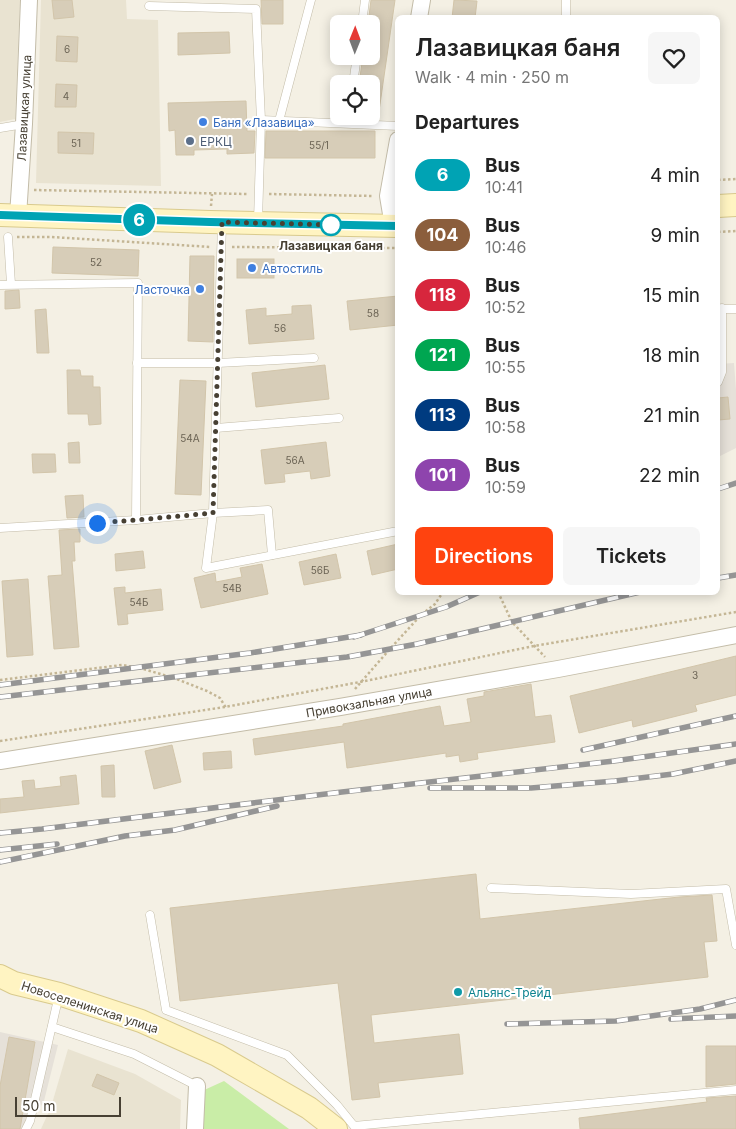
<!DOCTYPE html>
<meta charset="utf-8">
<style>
:root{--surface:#fff;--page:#f6f6f6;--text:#222;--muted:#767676;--accent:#ff430f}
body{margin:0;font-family:Inter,sans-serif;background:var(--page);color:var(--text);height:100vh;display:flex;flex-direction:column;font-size:19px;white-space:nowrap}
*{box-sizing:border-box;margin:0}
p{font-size:16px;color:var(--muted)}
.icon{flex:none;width:28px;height:28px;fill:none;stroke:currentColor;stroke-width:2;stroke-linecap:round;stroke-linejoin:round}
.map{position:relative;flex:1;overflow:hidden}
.side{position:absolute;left:395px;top:15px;width:325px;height:580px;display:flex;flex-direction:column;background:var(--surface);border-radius:8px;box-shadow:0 2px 12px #0003}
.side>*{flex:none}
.badge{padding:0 10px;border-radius:16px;font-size:18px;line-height:32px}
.needle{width:32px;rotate:1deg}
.buttons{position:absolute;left:330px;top:15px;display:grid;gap:10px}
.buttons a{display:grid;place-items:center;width:50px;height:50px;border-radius:8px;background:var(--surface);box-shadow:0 2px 12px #0003;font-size:25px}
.scale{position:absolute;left:15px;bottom:12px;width:106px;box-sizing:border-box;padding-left:5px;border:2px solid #474033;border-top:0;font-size:14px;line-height:18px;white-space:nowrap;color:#474033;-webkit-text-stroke:4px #fff;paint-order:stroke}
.you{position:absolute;width:25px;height:25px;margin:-12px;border:4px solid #fff;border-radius:50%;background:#1a73e8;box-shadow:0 0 0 8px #1a73e833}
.map>.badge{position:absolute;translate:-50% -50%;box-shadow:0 0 0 2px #fff}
h2{padding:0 20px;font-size:19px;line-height:45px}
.round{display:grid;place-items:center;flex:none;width:52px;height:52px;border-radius:8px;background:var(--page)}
.overview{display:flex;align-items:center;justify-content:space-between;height:85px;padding:0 20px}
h1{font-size:24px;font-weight:600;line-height:38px}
.primary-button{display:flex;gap:10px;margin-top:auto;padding:10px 20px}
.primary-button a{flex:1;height:58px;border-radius:8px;background:var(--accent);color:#fff;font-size:20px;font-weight:600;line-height:58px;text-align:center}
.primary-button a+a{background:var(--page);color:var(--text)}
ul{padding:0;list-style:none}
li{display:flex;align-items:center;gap:15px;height:60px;padding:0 20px}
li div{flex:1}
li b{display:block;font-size:19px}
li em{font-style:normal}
li .badge{min-width:55px;font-weight:700;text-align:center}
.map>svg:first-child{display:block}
.residential{fill:#e9e3d1}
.industrial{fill:#e6e1d9}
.green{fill:#c9eda7}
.building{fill:#d7cdb8;stroke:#d2c5aa}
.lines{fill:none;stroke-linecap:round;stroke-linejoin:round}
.lane-casing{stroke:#c3bca8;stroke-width:9}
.street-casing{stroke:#c3bca8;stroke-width:18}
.secondary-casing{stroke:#d9ca8d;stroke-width:24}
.path{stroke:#c4b695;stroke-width:2.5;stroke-dasharray:2.5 2.5;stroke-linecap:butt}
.lane{stroke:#fff;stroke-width:8}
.street{stroke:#fff;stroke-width:16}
.secondary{stroke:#fff4c2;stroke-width:22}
.rail-casing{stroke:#959595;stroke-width:5.5}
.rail{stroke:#fff;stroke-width:4;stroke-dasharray:11;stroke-linecap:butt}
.line-casing{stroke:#fff;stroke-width:11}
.line{stroke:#00a3b4;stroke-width:8}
.walk{stroke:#474033;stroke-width:5;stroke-dasharray:0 9}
.shop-dot{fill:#3f7fe0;stroke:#fff;stroke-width:2}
.service-dot{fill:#5c6f8a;stroke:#fff;stroke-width:2}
.stop-dot{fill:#fff;stroke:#00a3b4;stroke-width:2.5}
.culture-dot{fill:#0f9aa8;stroke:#fff;stroke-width:2}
.labels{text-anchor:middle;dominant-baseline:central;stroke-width:4;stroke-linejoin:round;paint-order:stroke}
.number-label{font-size:10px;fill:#6b6354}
.street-label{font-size:12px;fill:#474033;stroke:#fff}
.shop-label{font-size:12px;fill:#366cbe;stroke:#fff;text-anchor:start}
.service-label{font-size:12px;fill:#4e5e75;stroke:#fff;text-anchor:start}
.stop-label{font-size:12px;font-weight:bold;fill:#474033;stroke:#fff}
.culture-label{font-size:12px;fill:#0d838f;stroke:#fff;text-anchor:start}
</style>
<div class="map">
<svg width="736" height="1129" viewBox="0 0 736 1129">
<rect width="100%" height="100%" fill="#f4f0e4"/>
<g class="residential">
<polygon points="0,0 20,0 15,119 0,122"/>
<polygon points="41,0 126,0 127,19 158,20 161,186 36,183"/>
<polygon points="68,1049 135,1074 181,1100 180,1129 41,1129 51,1107"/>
</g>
<g class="industrial">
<polygon points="734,363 736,390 736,448 718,457 718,364"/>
<polygon points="0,1032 58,1045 44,1101 27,1129 0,1129"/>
</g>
<polygon class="green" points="224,1081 289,1129 200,1129 202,1091"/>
<g class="building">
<polygon points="52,0 72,0 74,17 54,19"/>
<polygon points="261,0 283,0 283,24 262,24"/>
<polygon points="371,0 395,0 378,118 371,118 371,84 359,84 363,56 371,56 371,24 368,24"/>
<polygon points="454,0 477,1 475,18 452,18"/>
<polygon points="229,32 230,53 178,55 178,33"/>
<polygon points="57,36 78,37 77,62 56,61"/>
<polygon points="56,84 77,85 76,107 55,107"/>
<polygon points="246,101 247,131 255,131 254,153 227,154 227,149 194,150 194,155 176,155 175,130 169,131 168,103"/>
<polygon points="266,131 375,131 375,158 265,158"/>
<polygon points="58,132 94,133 93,154 58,153"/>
<polygon points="53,247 139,250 138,276 52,273"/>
<polygon points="190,256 214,256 213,342 188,341"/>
<rect x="237" y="259" width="37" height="19"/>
<polygon points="19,290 20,308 5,309 5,291"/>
<polygon points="398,296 398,325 350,330 347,301"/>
<polygon points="311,305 314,339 249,344 246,310 266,308 266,316 292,314 292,306"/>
<polygon points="46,309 49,353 37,353 35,310"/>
<polygon points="325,365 329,399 256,407 252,373"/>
<polygon points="67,370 80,370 81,376 93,376 93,387 100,387 101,424 89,425 88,414 68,414"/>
<polygon points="180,380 206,381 201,495 175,494"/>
<polygon points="728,397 730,419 718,420 718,398"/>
<polygon points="79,442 80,463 69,463 68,443"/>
<polygon points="326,442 330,476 311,479 310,471 284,474 285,482 265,484 261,450"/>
<polygon points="32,454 55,454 56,472 33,473"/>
<polygon points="83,495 84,517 67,518 65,496"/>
<polygon points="80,529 80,542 74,542 75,561 72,561 79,647 54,649 48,576 62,575 59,530"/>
<polygon points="398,544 398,569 372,575 367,551"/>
<polygon points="143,551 145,568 116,571 115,554"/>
<polygon points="336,554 341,578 304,585 299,562"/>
<polygon points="262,564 268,594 201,608 194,578 215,573 216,582 242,577 240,568"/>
<polygon points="28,579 33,655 7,657 2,581"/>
<polygon points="125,587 125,593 161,589 163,610 127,614 128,624 118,625 114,588"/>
<polygon points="736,656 736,695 695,705 697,711 633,727 632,720 579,733 570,696"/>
<polygon points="531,684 535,717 551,715 555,742 477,753 478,759 460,762 459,755 446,757 446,753 347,768 344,742 255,755 253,739 343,726 343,724 440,706 444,726 471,722 467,699 484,696 484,692"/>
<polygon points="172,745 181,782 154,789 145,751"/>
<polygon points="231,751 232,768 204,770 203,753"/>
<polygon points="114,765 115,797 102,797 101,766"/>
<polygon points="76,775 79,804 0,813 0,799 24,797 22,781 34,780 35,789 61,786 60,777"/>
<polygon points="476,874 480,919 679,897 712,895 717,941 704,942 708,977 371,1015 374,1043 459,1034 463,1074 378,1083 380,1097 352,1100 338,983 180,1001 170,908"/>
<polygon points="9,1037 35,1042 20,1129 0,1129 0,1086"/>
<polygon points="706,1046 736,1046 736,1084 706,1087"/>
<polygon points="97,1074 119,1083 114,1095 92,1086"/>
<polygon points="736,1096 736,1129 580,1129 579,1118 707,1102 706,1098"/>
</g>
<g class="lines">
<defs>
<g id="lane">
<polyline points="566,0 566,18"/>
<polyline points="149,6 256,9 261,120 258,221"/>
<polyline points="362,24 365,0"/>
<polyline points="353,84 357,56"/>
<polyline points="261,120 398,126"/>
<polyline points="279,121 311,0"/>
<polyline points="0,128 24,124"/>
<polyline points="222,224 213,513 206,568 398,531"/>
<polyline points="8,237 11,284"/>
<polyline points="0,285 138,283 136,520"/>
<polyline points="718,309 736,309"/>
<polyline points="137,363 218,363 314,358"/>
<polyline points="718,382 722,372 722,308"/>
<polyline points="216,428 339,418"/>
<polyline points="0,528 136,520 213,513 268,510 272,555"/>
<polyline points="491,888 631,894 726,889 736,945"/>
<polyline points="150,915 166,1010 287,1055 337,1105 354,1126 736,1090"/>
<polyline points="52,1027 134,1054 197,1086"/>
<polyline points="26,1129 30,1121 59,995"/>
</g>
<g id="street">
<polyline points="419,18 422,0"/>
<polyline points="18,216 24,124 29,0"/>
<polyline points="393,226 388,196 398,140"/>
<polyline points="0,761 340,707 558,669 736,635"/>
<polyline points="195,1129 197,1086"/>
</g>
<g id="secondary">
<polyline points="718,206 736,205"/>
<polyline points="0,215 210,222 398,226"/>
<polyline points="0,976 14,983 59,994 141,1021 217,1055 309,1108 336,1129"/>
</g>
</defs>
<use href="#lane" class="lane-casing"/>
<use href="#street" class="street-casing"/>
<use href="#secondary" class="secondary-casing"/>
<g class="path">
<polyline points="718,180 736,179"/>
<polyline points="34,190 248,194"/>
<polyline points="269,194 373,196"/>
<polyline points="211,206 212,194"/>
<polyline points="718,232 736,231"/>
<polyline points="17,237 52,237 211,247"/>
<polyline points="232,247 398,248"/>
<polyline points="498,592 512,622 545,657"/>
<polyline points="0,680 122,665 140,668 174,678 207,691 220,698 226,708"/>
<polyline points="355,689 389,650 421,615 435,604 443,592"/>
<polyline points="0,741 225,707 360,682 534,646 736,612"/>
</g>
<use href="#lane" class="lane"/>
<use href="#street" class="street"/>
<use href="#secondary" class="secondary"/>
<defs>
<g id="rail">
<polyline points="718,489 736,483"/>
<polyline points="718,578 736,575"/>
<polyline points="354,637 446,607 480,592"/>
<polyline points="0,685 250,653 361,635"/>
<polyline points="0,697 347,657 417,644 640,592"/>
<polyline points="583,750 736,716"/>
<polyline points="430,788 531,788 615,781 673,774 736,761"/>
<polyline points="0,833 42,829 342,792 614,761 736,744"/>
<polyline points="0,850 57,844"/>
<polyline points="0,862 125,836 175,830 277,806"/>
<polyline points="671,1019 736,1016"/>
<polyline points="507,1024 616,1021 700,1009 736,1000"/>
</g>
</defs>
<use href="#rail" class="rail-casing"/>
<use href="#rail" class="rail"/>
</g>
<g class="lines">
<defs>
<polyline id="line" points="0,215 210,222 398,226"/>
</defs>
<use href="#line" class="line-casing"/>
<use href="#line" class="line"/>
<polyline class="walk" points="97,523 136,520 213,513 222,222 335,225 331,225"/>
</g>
<g class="shop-dot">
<circle cx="203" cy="122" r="5"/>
<circle cx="252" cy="268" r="5"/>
<circle cx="200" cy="289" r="5"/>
</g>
<circle class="service-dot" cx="190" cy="141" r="5"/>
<circle class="stop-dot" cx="331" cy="225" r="10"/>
<circle class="culture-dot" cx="458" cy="992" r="5"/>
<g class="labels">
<g class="number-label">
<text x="67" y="49">6</text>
<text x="66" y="96">4</text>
<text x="76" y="143">51</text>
<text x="319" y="145">55/1</text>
<text x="96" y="262">52</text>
<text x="373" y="313">58</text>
<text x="280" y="328">56</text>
<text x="190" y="438">54А</text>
<text x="295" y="460">56А</text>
<text x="320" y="570">56Б</text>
<text x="232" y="588">54В</text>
<text x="139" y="602">54Б</text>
<text x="695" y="675">3</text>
</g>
<g class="street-label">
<text transform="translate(24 108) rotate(-87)">Лазавицкая улица</text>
<text transform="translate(369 702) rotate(-10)">Привокзальная улица</text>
<text transform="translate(90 1007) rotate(18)">Новоселенинская улица</text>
</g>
<g class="shop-label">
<text x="213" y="122">Баня «Лазавица»</text>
<text x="262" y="268">Автостиль</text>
<text x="190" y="289" text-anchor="end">Ласточка</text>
</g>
<g class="service-label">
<text x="200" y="141">ЕРКЦ</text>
</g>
<g class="stop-label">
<text x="331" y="245">Лазавицкая баня</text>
</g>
<g class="culture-label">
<text x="468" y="992">Альянс-Трейд</text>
</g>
</g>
</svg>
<div class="buttons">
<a><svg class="needle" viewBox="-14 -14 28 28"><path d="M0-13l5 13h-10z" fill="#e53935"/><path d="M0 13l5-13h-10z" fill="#767676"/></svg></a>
<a><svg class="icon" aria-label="locate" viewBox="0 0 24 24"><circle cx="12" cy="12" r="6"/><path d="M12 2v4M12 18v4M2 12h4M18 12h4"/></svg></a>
</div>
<div class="scale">50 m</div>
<div class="you" style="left:97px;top:523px"></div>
<b class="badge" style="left:139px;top:220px;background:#00a3b4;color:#fff">6</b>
<section class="side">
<div class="overview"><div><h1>Лазавицкая баня</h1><p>Walk · 4 min · 250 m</p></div><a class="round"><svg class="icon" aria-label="heart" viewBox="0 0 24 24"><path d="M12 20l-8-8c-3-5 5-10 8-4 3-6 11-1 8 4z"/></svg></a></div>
<h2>Departures</h2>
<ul>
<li><span class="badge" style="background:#00a3b4;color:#fff">6</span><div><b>Bus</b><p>10:41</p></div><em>4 min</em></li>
<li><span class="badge" style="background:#8b5e3c;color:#fff">104</span><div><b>Bus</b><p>10:46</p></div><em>9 min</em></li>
<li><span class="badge" style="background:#d7263d;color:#fff">118</span><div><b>Bus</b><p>10:52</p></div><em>15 min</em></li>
<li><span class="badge" style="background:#00a651;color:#fff">121</span><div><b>Bus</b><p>10:55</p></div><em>18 min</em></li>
<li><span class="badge" style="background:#003b80;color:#fff">113</span><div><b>Bus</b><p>10:58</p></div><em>21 min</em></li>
<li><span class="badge" style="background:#8e44ad;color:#fff">101</span><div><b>Bus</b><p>10:59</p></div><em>22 min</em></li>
</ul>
<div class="primary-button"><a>Directions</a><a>Tickets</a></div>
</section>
</div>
